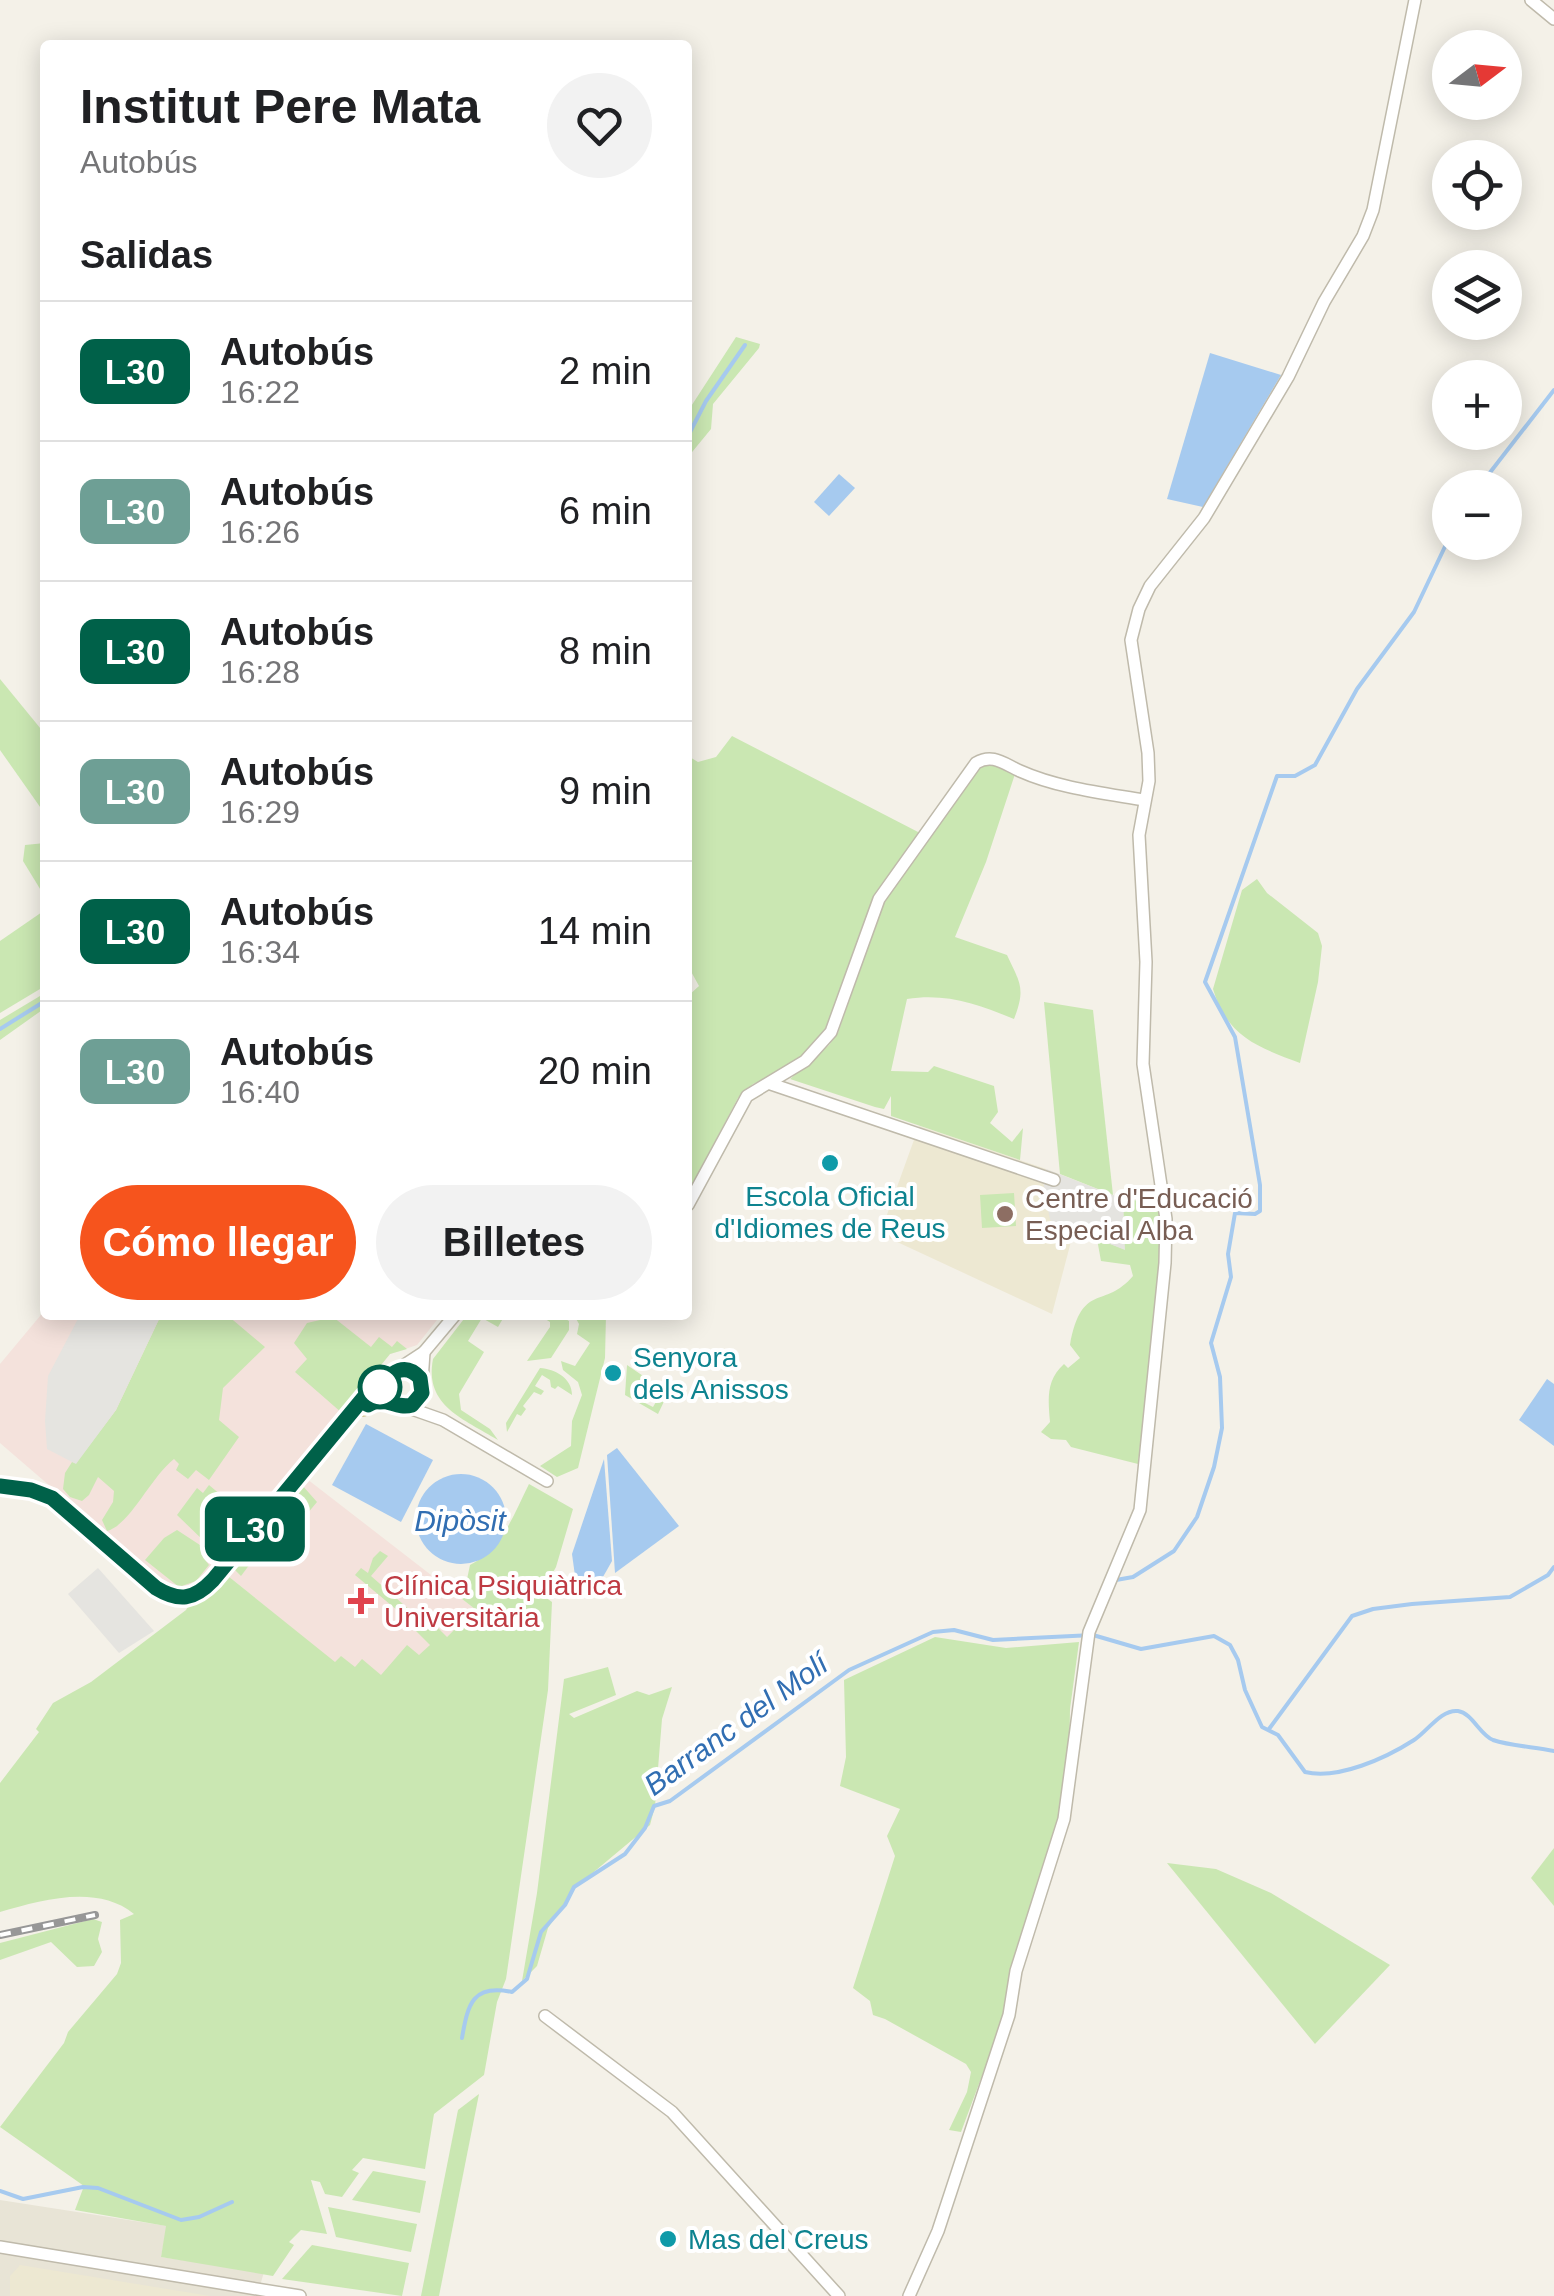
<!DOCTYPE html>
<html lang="es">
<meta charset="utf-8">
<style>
:root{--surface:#fff;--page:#f2f2f2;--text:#202124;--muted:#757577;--line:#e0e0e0;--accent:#f6541d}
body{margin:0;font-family:Arial,sans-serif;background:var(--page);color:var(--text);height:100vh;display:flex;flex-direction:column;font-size:38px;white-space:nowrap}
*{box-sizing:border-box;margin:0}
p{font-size:32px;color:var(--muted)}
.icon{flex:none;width:55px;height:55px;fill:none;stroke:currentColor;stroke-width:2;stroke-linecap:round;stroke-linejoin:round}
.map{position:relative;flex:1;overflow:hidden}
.panel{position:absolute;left:40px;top:40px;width:652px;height:1280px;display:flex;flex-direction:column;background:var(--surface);border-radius:10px;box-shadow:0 5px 25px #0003}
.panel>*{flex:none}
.badge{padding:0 20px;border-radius:15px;font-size:35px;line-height:65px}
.needle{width:65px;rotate:74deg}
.controls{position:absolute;left:1432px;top:30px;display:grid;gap:20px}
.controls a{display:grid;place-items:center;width:90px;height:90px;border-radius:50%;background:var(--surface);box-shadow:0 5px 25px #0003;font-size:50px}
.map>.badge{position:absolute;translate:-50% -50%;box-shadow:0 0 0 5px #fff}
h2{padding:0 40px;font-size:38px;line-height:90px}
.round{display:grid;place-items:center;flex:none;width:105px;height:105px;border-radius:52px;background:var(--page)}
.overview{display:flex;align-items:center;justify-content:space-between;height:170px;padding:0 40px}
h1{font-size:48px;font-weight:700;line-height:75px}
.action{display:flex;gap:20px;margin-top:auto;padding:20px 40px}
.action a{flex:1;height:115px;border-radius:60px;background:var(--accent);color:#fff;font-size:40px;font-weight:700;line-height:115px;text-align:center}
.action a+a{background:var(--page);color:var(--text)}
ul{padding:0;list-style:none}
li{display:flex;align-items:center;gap:30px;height:140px;padding:0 40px;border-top:2px solid var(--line)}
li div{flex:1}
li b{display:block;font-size:38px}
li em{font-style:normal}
li .badge{min-width:110px;font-weight:700;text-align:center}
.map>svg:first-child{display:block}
.residential{fill:#e8e4d6}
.education{fill:#ede8d2}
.medical{fill:#f4e2dc}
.green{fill:#cae7b2}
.parking{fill:#e5e4e0}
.water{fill:#a6caef}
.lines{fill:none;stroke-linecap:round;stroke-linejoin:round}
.stream{stroke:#a6caef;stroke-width:4}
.street-casing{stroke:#bfbaab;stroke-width:14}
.secondary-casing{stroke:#d3c999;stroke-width:18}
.street{stroke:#fff;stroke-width:11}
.secondary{stroke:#fef6c8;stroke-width:15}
.rail-casing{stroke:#979797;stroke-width:8}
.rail{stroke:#fff;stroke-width:4;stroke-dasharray:11;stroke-linecap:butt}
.line-casing{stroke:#fff;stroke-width:22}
.line{stroke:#006149;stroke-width:15}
.culture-dot{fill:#0f9aa8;stroke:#fff;stroke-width:4}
.education-dot{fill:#8d6e63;stroke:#fff;stroke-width:4}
.stop-dot{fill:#fff;stroke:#006149;stroke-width:5}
.health-dot{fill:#e0444e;stroke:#fff;stroke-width:4}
.labels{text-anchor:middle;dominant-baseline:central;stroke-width:8;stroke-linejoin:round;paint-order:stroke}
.culture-label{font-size:28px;fill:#0d838f;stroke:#fff;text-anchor:start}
.education-label{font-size:28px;fill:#785e54;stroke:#fff;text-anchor:start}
.health-label{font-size:28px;fill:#be3a42;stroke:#fff;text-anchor:start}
.water-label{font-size:30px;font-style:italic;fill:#316eb2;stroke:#fff}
</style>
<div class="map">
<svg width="1554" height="2296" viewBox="0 0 1554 2296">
<rect width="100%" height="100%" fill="#f4f1e8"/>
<polygon class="residential" points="0,2200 167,2226 161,2257 264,2272 257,2296 0,2296"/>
<g class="education">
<polygon points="919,1126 1046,1169 1123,1199 1125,1250 1074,1230 1052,1314 880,1234"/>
<polygon points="20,2265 210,2296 10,2296 10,2276"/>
</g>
<g class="medical">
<polygon points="45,1310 45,1315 441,1315 417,1345 390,1354 195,1591 173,1592 0,1443 0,1364"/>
<polygon points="307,1479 475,1609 427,1657 395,1712 228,1576"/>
</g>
<g class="green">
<polygon points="736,337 760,344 759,348 713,404 711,429 688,457 688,411"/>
<polygon points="0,679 45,734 45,814 0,750"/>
<polygon points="732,736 920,833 892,876 824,1031 804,1055 781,1072 753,1084 738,1098 688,1193 688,996 699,986 688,966 688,756 698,762 716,757"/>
<path d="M992,761L1015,774L986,862L955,937L1007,955C1020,983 1026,988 1014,1019C977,1004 947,993 907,999L891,1071L928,1072L934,1066L994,1086L998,1112L990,1123L1012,1142L1023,1128L1020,1160L891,1116V1096L884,1109L875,1107L790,1079L829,1045L838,1033L883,899L976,769Z"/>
<polygon points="45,843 45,897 23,861 25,845"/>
<path d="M1257,879L1267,893L1318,933L1322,946L1318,982L1300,1063C1258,1047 1227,1037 1213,989L1242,890Z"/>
<polygon points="45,910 45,986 0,1013 0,941"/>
<polygon points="45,993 45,1008 0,1040 0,1020"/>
<polygon points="1044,1002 1093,1010 1113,1195 1060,1174"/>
<polygon points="1014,1193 1016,1226 982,1228 980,1195"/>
<path d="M1123,1199L1159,1203L1160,1266L1138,1464L1071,1447L1066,1440L1051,1439L1041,1432L1050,1422C1048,1399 1046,1380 1064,1364L1068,1368L1080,1358L1070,1345C1082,1281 1104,1310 1133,1276L1130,1265L1101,1261L1097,1239L1124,1249Z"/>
<path d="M161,1315H227L265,1347L223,1388L219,1420L239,1437L209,1480L196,1470L188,1479L176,1470L179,1464L174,1459C150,1478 130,1525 107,1531L102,1520L113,1502L114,1491L98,1477L89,1495L82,1501L70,1497L63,1489L65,1473L72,1462L76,1463L116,1410Z"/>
<path d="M467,1315H505L498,1327L482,1318L468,1341L484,1352L459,1394L461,1410L490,1429L498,1440C464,1419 424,1406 433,1359Z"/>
<polygon points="544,1315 559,1315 569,1321 569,1330 551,1358 527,1361 550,1327 550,1322 542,1317"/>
<polygon points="574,1315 606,1315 605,1358 578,1468 557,1477 540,1466 571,1446 572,1421 582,1395 578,1382 563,1370 561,1361 575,1366 590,1343 577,1334 579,1324"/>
<polygon points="333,1317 371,1347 379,1337 392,1347 397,1341 407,1349 390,1354 342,1413 295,1372 307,1359 294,1343 307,1323"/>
<polygon points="627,1365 655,1384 645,1403 653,1407 663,1390 668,1393 658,1414 625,1395"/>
<path d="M540,1368C555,1369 572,1378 572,1395L558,1386L555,1389L551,1387L550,1380L542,1375L535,1386L544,1391L541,1395L534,1392L523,1406L526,1409L521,1416L517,1414L507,1432L506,1423Z"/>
<path d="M529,1484L573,1509L556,1567L541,1594L552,1602L548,1690L506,1979L497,2002L484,2075L434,2114L425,2169L363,2158L352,2170L359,2173L342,2197L325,2194L320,2182L311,2180L327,2234L301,2230L289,2242L294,2245L273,2276L161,2257L166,2226L75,2210L84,2186L0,2127L64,2043L68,2032L117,1974L121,1963L120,1920L134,1914C97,1884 42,1900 0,1912V1783L39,1732L36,1729L53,1703L91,1682L186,1610L194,1596L228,1576L335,1662L341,1656L355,1667L362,1659L381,1675L407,1645L419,1655L430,1645L414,1629L416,1626L355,1575L361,1568L368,1573L373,1558L380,1551L388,1556L371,1576L420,1619L425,1615L447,1637L475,1609L453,1592L466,1584L470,1565C502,1549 513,1516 529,1484Z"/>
<polygon points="209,1485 246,1516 251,1511 257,1516 230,1549 211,1555 206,1561 209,1565 196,1581 179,1587 145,1560 164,1538 177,1530 203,1547 207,1544 177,1515 197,1488 203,1493"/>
<polygon points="302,1485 317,1502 297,1526 285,1517 241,1576 234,1569"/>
<polygon points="935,1637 1006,1648 1079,1642 1070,1709 1069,1772 1056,1827 1015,1956 1004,2017 961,2132 949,2130 967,2092 971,2072 966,2064 885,2019 873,2015 870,2001 853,1988 895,1856 887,1836 900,1809 840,1786 846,1757 844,1680"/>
<polygon points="608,1667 616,1695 569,1714 574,1718 637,1691 649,1695 672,1687 662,1719 655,1806 650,1825 577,1886 548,1928 537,1966 522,1981 537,1893 564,1679"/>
<polygon points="1554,1848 1554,1906 1531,1878"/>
<polygon points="1167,1863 1216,1869 1271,1893 1390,1965 1315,2044"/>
<polygon points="93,1919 102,1922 98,1939 102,1952 94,1966 77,1967 51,1942 0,1960 0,1943"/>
<polygon points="479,2094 439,2296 421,2296 458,2110"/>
<polygon points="373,2171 426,2181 420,2213 352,2200"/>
<polygon points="328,2207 417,2224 411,2252 336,2237"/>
<polygon points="312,2245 409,2263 402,2296 282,2279"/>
</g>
<g class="parking">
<polygon points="1046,1169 1123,1199 1125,1250 1050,1220 1043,1181"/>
<polygon points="80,1315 161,1315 116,1410 76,1464 47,1449 45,1421 48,1376"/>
<polygon points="98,1568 154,1631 119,1653 68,1594"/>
</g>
<g class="water">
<polygon points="1210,353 1281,375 1203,507 1167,499"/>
<polygon points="839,474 855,488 829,516 814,502"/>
<polygon points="1547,1379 1554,1384 1554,1446 1519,1420"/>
<polygon points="366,1424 433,1460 401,1522 332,1485"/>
<polygon points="617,1448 679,1526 615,1573 607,1455"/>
<polygon points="604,1459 612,1561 599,1584 576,1583 572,1554"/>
<circle cx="461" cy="1519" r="45"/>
</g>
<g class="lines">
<g class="stream">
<polyline points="688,436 706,401 745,345"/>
<polyline points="1478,488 1554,390"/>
<polyline points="0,1029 45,1001"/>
<polyline points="1114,1583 1116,1580 1133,1577 1174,1551 1197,1517 1214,1467 1222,1428 1220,1377 1211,1343 1231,1277 1228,1254 1235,1213 1255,1214 1260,1211 1260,1185 1235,1037 1205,982 1277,776 1295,776 1315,765 1357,689 1414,612 1450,536"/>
<polyline points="1269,1729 1352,1616 1373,1609 1412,1604 1510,1597 1548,1575 1554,1567"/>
<path d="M462,2038C468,2003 473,1984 512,1992L527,1979L541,1932L565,1905L574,1887L625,1854L645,1828L654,1806L670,1801L849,1670L933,1632L954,1630L993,1640L1093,1635L1141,1649L1214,1636L1230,1645L1238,1660L1245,1690L1262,1727L1278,1735L1305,1772C1338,1780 1386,1758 1414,1740C1427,1732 1441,1709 1458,1711C1472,1713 1480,1735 1493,1740C1511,1746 1535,1747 1554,1751"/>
<polyline points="0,2191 23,2199 83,2187 98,2188 181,2220 199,2217 232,2202"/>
</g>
<defs>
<g id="street">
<polyline points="1531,0 1554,19"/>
<polyline points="771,1084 1054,1180"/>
<path d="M688,1205L747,1096L805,1061L831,1032L879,899L976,763C993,753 1004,764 1020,771C1058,788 1103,793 1144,800"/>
<polyline points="398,1369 424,1352 455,1315"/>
<polyline points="385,1388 387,1378 398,1369 411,1369 421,1378"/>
<polyline points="403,1407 412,1405 421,1396 424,1352"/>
<polyline points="406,1407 443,1420 547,1481"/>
<polyline points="545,2016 672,2112 839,2296"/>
<polyline points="0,2247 300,2296"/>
<polyline points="909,2296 938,2231 1009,2015 1016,1971 1064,1819 1089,1632 1140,1510 1165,1263 1166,1219 1143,1064 1146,962 1139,835 1149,781 1148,753 1131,640 1139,609 1150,586 1204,518 1288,377 1324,302 1363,236 1373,210 1415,0"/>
</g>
<g id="secondary">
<polyline points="363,1408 374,1401 389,1400"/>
<polyline points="0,1486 31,1491 52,1498 156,1587 169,1595 194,1596 213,1580 351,1412 365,1397 385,1384"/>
</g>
</defs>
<use href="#street" class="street-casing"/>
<use href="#secondary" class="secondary-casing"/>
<use href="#street" class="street"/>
<use href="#secondary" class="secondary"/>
<defs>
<polyline id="rail" points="0,1935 95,1915"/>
</defs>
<use href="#rail" class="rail-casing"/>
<use href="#rail" class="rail"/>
</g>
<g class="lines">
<defs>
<path id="line" d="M0,1486L31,1490L52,1498L156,1588C179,1602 194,1600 213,1580L365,1396C384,1385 399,1355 420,1378L422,1393L412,1405C395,1410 384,1394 368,1405"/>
</defs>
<use href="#line" class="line-casing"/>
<use href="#line" class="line"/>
</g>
<g class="culture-dot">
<circle cx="830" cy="1163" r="10"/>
<circle cx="613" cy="1373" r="10"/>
<circle cx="668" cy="2239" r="10"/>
</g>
<circle class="education-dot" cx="1005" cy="1214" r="10"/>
<circle class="stop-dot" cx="380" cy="1387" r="20"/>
<path class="health-dot" d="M356 1586h10v10h10v10h-10v10h-10v-10h-10v-10h10z"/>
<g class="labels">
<g class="culture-label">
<text x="830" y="1196" text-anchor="middle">Escola Oficial<tspan x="830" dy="32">d'Idiomes de Reus</tspan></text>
<text x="633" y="1357">Senyora<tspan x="633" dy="32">dels Anissos</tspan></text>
<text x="688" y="2239">Mas del Creus</text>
</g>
<g class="education-label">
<text x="1025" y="1198">Centre d'Educació<tspan x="1025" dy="32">Especial Alba</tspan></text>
</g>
<g class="health-label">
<text x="384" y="1585">Clínica Psiquiàtrica<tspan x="384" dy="32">Universitària</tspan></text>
</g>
<g class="water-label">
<text x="460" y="1520">Dipòsit</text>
<text transform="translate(736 1724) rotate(-36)">Barranc del Molí</text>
</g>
</g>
</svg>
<div class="controls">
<a><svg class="needle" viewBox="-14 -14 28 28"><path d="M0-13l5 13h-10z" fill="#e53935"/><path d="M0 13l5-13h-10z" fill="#757577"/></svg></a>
<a><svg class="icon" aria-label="locate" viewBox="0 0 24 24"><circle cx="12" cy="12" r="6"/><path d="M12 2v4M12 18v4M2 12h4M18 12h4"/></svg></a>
<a><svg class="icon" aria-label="layers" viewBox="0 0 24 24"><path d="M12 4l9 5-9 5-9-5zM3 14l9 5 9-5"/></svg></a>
<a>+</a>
<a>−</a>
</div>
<b class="badge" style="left:255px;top:1529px;background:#006149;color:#fff">L30</b>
<section class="panel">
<div class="overview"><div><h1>Institut Pere Mata</h1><p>Autobús</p></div><a class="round"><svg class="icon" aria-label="heart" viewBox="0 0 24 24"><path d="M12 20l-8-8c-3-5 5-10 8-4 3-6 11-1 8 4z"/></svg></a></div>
<h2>Salidas</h2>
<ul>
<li><span class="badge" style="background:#006149;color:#fff">L30</span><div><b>Autobús</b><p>16:22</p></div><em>2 min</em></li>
<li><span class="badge" style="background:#6e9f95;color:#fff">L30</span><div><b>Autobús</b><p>16:26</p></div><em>6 min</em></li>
<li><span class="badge" style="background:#006149;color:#fff">L30</span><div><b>Autobús</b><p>16:28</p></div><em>8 min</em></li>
<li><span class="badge" style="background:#6e9f95;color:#fff">L30</span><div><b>Autobús</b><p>16:29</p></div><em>9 min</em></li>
<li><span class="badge" style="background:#006149;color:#fff">L30</span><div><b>Autobús</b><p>16:34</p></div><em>14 min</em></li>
<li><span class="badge" style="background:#6e9f95;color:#fff">L30</span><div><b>Autobús</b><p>16:40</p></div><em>20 min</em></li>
</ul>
<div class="action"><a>Cómo llegar</a><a>Billetes</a></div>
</section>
</div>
